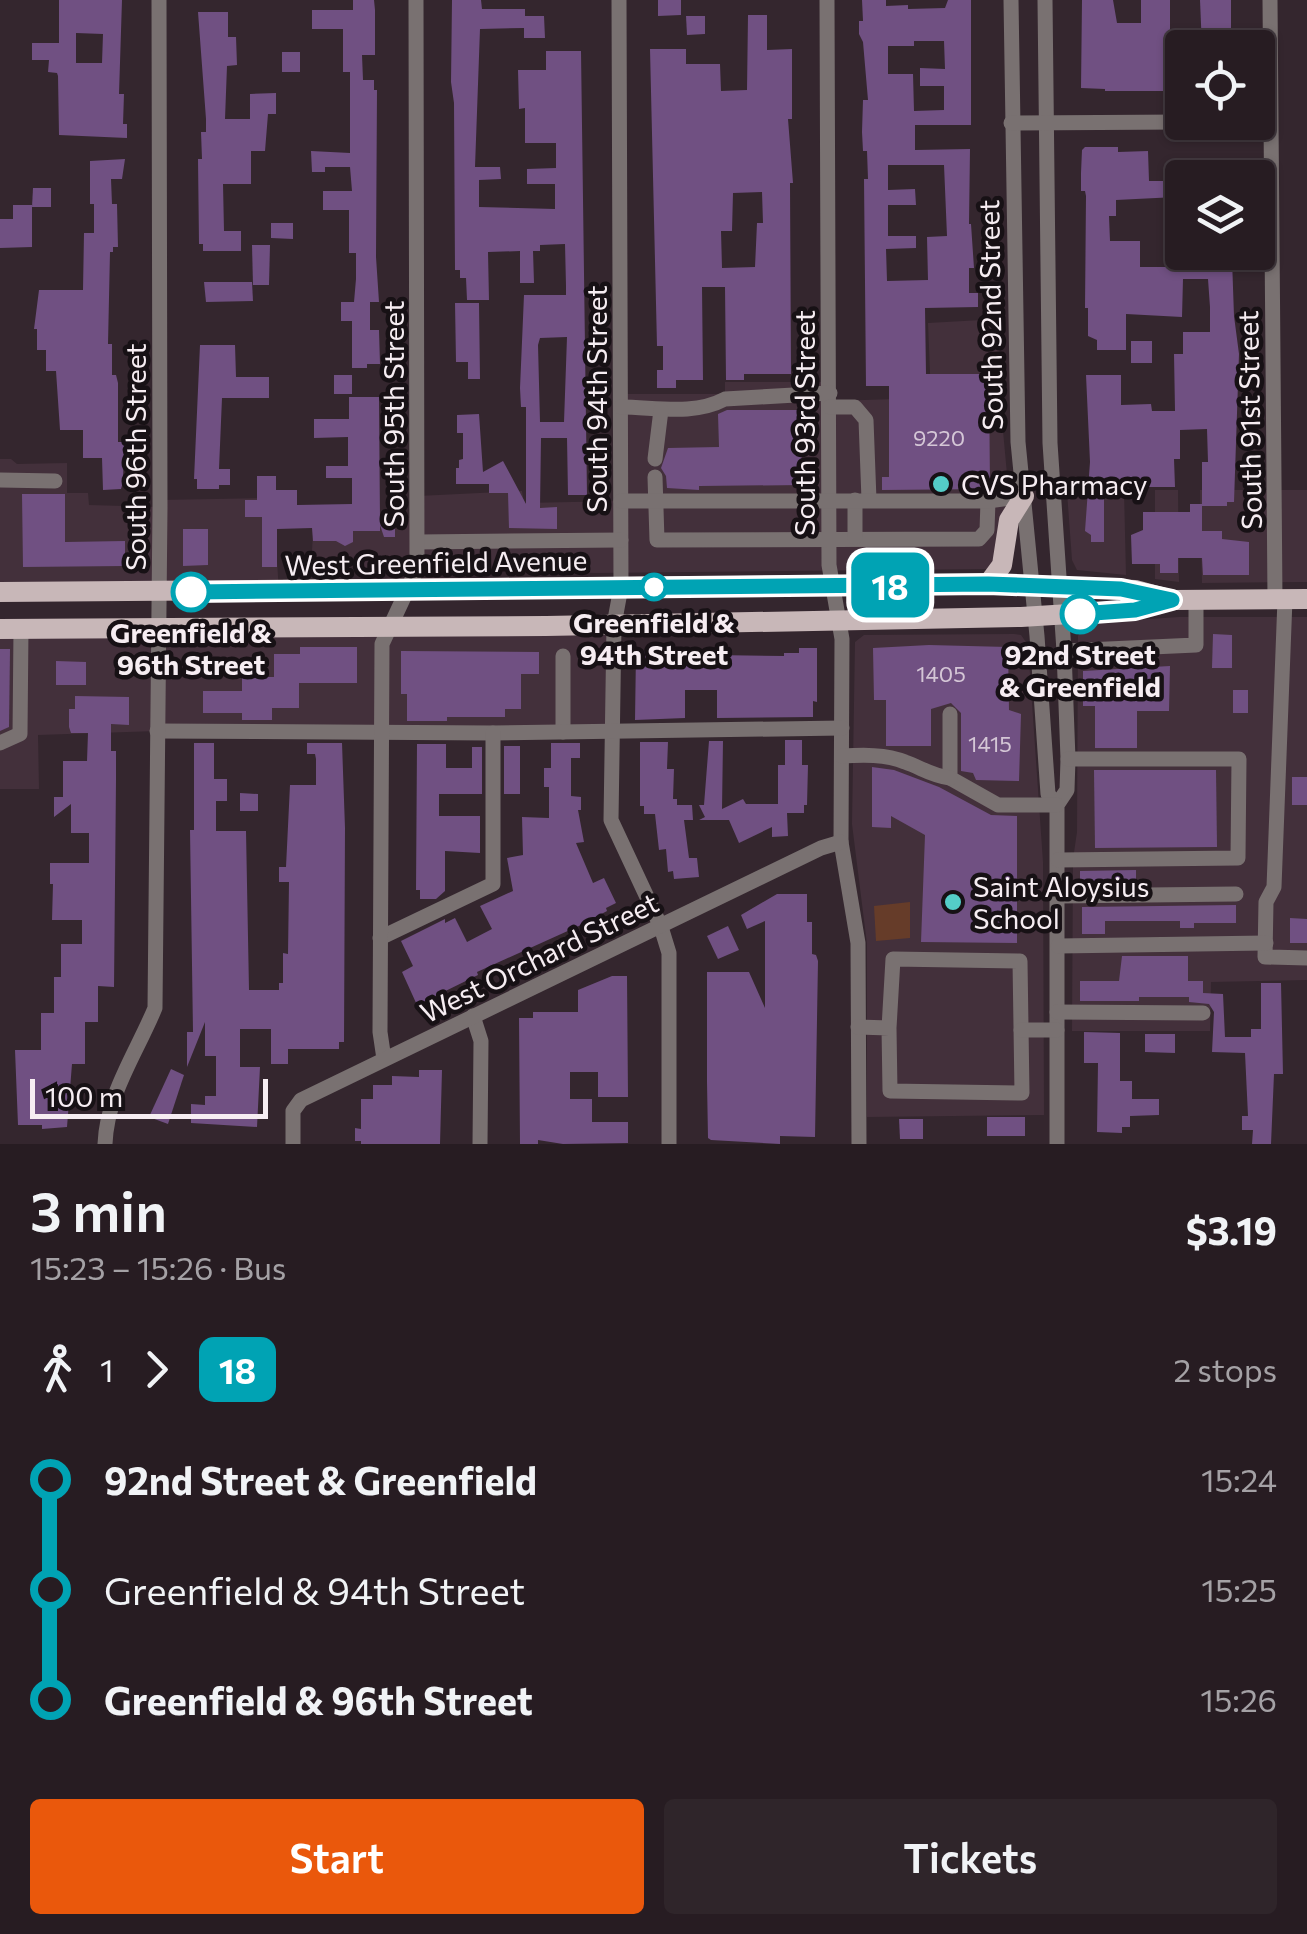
<!DOCTYPE html>
<meta charset="utf-8">
<style>
:root{--surface:#271c22;--page:#2f252a;--text:#f1f3f6;--muted:#a4a1a5;--line:#433a40;--accent:#ea580c}
body{margin:0;font-family:Commissioner,sans-serif;background:var(--page);color:var(--text);height:100vh;display:flex;flex-direction:column;font-size:38px;white-space:nowrap}
*{box-sizing:border-box;margin:0}
p{font-size:32px;color:var(--muted)}
.icon{flex:none;width:55px;height:55px;fill:none;stroke:currentColor;stroke-width:2;stroke-linecap:round;stroke-linejoin:round}
.map{position:relative;height:1144px;overflow:hidden}
.sheet{display:flex;flex-direction:column;background:var(--surface);flex:1}
.sheet>*{flex:none}
.badge{padding:0 20px;border-radius:15px;font-size:35px;line-height:65px}
.fabs{position:absolute;left:1165px;top:30px;display:grid;gap:20px}
.fabs a{display:grid;place-items:center;width:110px;height:110px;border-radius:10px;background:var(--surface);box-shadow:0 2px 8px #0004,0 0 0 2px var(--line);font-size:50px}
.scale{position:absolute;left:30px;bottom:25px;width:238px;box-sizing:border-box;padding-left:10px;border:5px solid #f6edf2;border-top:0;font-size:28px;line-height:35px;white-space:nowrap;color:#f6edf2;-webkit-text-stroke:8px #171115;paint-order:stroke}
.map>.badge{position:absolute;translate:-50% -50%;box-shadow:0 0 0 5px #fff}
.legs{display:flex;align-items:center;gap:15px;height:110px;padding:0 30px;font-size:32px}
.legs p{margin-inline-start:auto}
.head{display:flex;align-items:center;justify-content:space-between;height:170px;padding:0 30px}
h1{font-size:55px;font-weight:600;line-height:75px}
.action{display:flex;gap:20px;margin-top:auto;padding:20px 30px}
.action a{flex:1;height:115px;border-radius:10px;background:var(--accent);color:#fff;font-size:40px;font-weight:600;line-height:115px;text-align:center}
.action a+a{background:var(--page);color:var(--text)}
ul{padding:0 30px;list-style:none}
li{display:flex;align-items:center;gap:35px;height:110px;font-size:38px}
li i{display:grid;place-items:center;width:15px;height:100%;margin:0 12px;background:currentColor}
li i::after{content:'';width:25px;height:25px;margin:-12px;border:8px solid;border-radius:50%;background:var(--surface)}
li p{margin-inline-start:auto}
li:first-child i{background:linear-gradient(#0000 50%,currentColor 0)}
li:last-child i{background:linear-gradient(currentColor 50%,#0000 0)}
.map>svg:first-child{display:block}
.built{fill:#43303b}
.green{fill:#663c29}
.building{fill:#705082;fill-rule:evenodd}
.lines{fill:none;stroke-linecap:round;stroke-linejoin:round}
.minor{stroke:#797171;stroke-width:15}
.major{stroke:#c8b7b8;stroke-width:20}
.line-1-casing{stroke:#fff;stroke-width:22}
.line-1{stroke:#00a3b4;stroke-width:15}
.poi-dot{fill:#54cdc8;stroke:#171115;stroke-width:4}
.stop-1-dot{fill:#fff;stroke:#00a3b4;stroke-width:5}
.labels{text-anchor:middle;dominant-baseline:central;stroke-width:9;stroke-linejoin:round;paint-order:stroke}
.number-label{font-size:22px;fill:#d4c6d6}
.street-label{font-size:28px;fill:#f6edf2;stroke:#171115}
.poi-label{font-size:28px;fill:#f6edf2;stroke:#171115;text-anchor:start}
.stop-label{font-size:28px;font-weight:bold;fill:#f6edf2;stroke:#171115}
</style>
<div class="map">
<svg width="1307" height="1144" viewBox="0 0 1307 1144">
<rect width="100%" height="100%" fill="#34262e"/>
<g class="built">
<polygon points="999,319 1001,409 1008,485 997,561 992,569 596,573 311,566 314,519 418,518 418,496 522,491 524,503 621,501 621,394 725,394 725,382 830,382 830,401 931,398 928,323"/>
<polygon points="0,459 11,459 17,464 67,463 67,493 88,493 89,505 159,507 160,500 273,498 279,592 0,592"/>
<polygon points="1155,490 1178,490 1179,582 1155,579"/>
<polygon points="1200,490 1307,490 1307,582 1202,583"/>
<polygon points="1124,491 1126,575 1077,570 1072,560 1067,492"/>
<polygon points="1179,617 1307,617 1307,980 1211,982 1210,1031 1072,1031 1073,859 1077,832 1078,636 1083,626 1089,623"/>
<polygon points="614,625 613,732 157,731 38,735 39,789 0,789 0,629"/>
<polygon points="1014,634 1021,635 1028,645 1043,862 1044,1115 867,1117 867,944 852,824 855,642 864,635"/>
</g>
<polygon class="green" points="910,902 910,938 876,941 874,906"/>
<g class="building">
<path d="M59,0H122L119,94H124L123,124H127V138L59,135L58,76L57,73L48,72L49,60H32V43H59ZM76,33L103,34L102,63H76Z"/>
<polygon points="353,0 374,0 375,10 375,55 362,55 363,80 374,80 374,90 377,90 376,257 379,302 370,302 370,330 379,330 380,364 367,364 367,368 352,368 352,321 341,321 341,302 354,302 356,279 356,253 349,253 349,210 323,210 323,191 352,191 350,167 325,167 325,172 312,172 311,151 350,153 350,72 343,72 343,29 312,29 312,10 353,10"/>
<path d="M452,0H481L482,9H525V16H544L545,38H524V28L480,29L475,167H500L501,179L479,180V207L555,209V184H527V169L556,168V143H525V108L519,109L518,70H546V51H581L587,495H568L567,438H541L540,508L557,507V529L509,528L508,493H489V484H456V468H459V460L463,459V433H457V415L479,414L483,472L503,461L526,504V407H521L520,388L524,295H566V286L565,244L540,245V251H533L534,283H520V251L488,252L489,300H467L466,278H460V270H455L454,103L451,82ZM567,337L564,422H540L538,345L540,338Z"/>
<polygon points="658,0 681,0 681,15 658,16"/>
<path d="M862,0H886V6L908,5V9L945,8L948,0H971V125H915V150L970,149L969,224H971L974,268H969V293H978V307L925,308L926,374H989L990,489L882,490V477H889V386H866L864,179H868L867,151H863L862,132L863,100H868L863,42L859,34V21H863ZM914,41H944L945,69L920,68V86H944V110L914,111L913,74H888V46H914ZM888,165H944L947,236L927,237L928,280L887,281L886,249L916,248V236H888V205H916L915,189L888,190Z"/>
<polygon points="1082,0 1113,0 1117,23 1141,23 1141,0 1170,0 1170,91 1105,91 1105,89 1081,88"/>
<polygon points="1200,0 1231,0 1231,48 1202,48"/>
<polygon points="198,12 228,12 228,37 236,37 237,65 227,66 225,119 250,119 250,94 276,93 276,114 268,114 265,151 251,151 251,184 223,184 224,231 241,231 241,251 203,251 203,244 199,244 198,159 202,159 201,132 206,132 206,119"/>
<path d="M748,15H767V50L792,49V119H788L793,183H790L791,374H744V380H726L725,287H702L703,380H676V388H657V370H663V346H657L650,49H686V64H720L721,91L747,90ZM762,192L763,223H757L755,267L722,268L721,231H732L733,193Z"/>
<polygon points="686,16 705,16 705,34 687,35"/>
<rect x="282" y="52" width="18" height="20"/>
<polygon points="1085,147 1118,147 1118,152 1148,151 1149,181 1176,181 1176,197 1116,200 1116,216 1109,216 1110,241 1140,241 1140,267 1166,267 1166,239 1182,239 1183,260 1232,259 1234,316 1239,354 1234,502 1227,502 1227,506 1202,506 1202,462 1208,462 1207,429 1180,430 1180,459 1174,459 1175,487 1135,487 1135,481 1104,481 1104,542 1091,542 1091,535 1085,531 1090,462 1086,375 1121,375 1121,405 1151,404 1152,411 1175,411 1174,354 1183,354 1183,332 1210,332 1210,307 1208,279 1183,279 1182,317 1126,314 1126,350 1097,350 1097,340 1088,336 1088,308 1085,308 1086,196 1085,191 1081,191 1081,173 1082,150"/>
<polygon points="125,159 122,179 111,179 112,204 117,204 118,247 113,247 113,252 110,252 108,344 112,344 112,375 116,375 118,383 118,442 124,442 123,482 121,489 103,490 102,458 83,458 83,430 60,430 56,371 46,371 46,350 37,350 37,329 34,329 39,290 83,290 84,233 94,233 94,204 90,204 90,161"/>
<polygon points="33,188 51,188 51,207 32,207"/>
<polygon points="13,205 32,205 32,247 0,248 0,219 13,219"/>
<polygon points="271,223 293,223 293,239 271,238"/>
<polygon points="252,245 270,245 269,285 253,285"/>
<polygon points="204,282 252,282 253,301 206,302"/>
<polygon points="455,303 479,303 480,379 468,379 468,362 456,362"/>
<rect x="1131" y="341" width="21" height="22"/>
<polygon points="200,345 235,345 236,377 269,377 269,398 222,398 219,469 230,469 230,485 219,485 219,489 197,489 197,479 194,479"/>
<rect x="334" y="375" width="18" height="19"/>
<polygon points="349,397 379,397 380,520 395,520 395,537 384,537 380,525 380,531 353,531 353,542 345,546 336,541 313,541 312,528 277,529 277,567 262,567 262,517 245,517 245,500 257,500 257,476 276,476 276,490 297,490 297,505 352,504 352,478 326,478 326,466 348,466 348,437 314,438 314,419 349,419"/>
<polygon points="727,410 801,410 802,485 699,486 699,490 667,488 666,476 661,468 668,448 719,447 718,414"/>
<polygon points="22,494 65,494 65,542 125,541 125,566 23,567"/>
<polygon points="1190,504 1202,504 1202,531 1222,531 1222,539 1249,542 1249,575 1203,575 1202,558 1178,558 1178,573 1160,573 1160,564 1132,564 1131,535 1143,530 1143,512 1190,512"/>
<polygon points="183,529 208,529 208,565 183,566"/>
<polygon points="1213,634 1232,635 1232,668 1212,668"/>
<polygon points="929,645 1008,647 1009,710 1021,714 1019,781 976,780 973,773 961,771 961,713 951,703 931,709 931,746 886,746 886,700 874,700 873,648"/>
<polygon points="300,647 357,647 357,683 299,683 299,708 272,708 272,720 242,720 242,713 203,713 203,691 242,691 242,677 274,677 274,654 300,654"/>
<polygon points="799,648 817,648 817,702 813,701 813,717 717,718 717,690 685,690 685,718 635,720 636,652 675,649 713,651 713,655 784,656 784,653 799,653"/>
<polygon points="0,649 10,649 9,727 0,731"/>
<polygon points="401,651 539,652 539,674 521,674 521,709 505,709 505,717 447,717 447,721 407,721 407,694 401,694"/>
<polygon points="56,661 86,662 86,685 56,685"/>
<polygon points="1170,666 1169,711 1137,711 1137,748 1095,748 1095,706 1083,706 1083,671"/>
<rect x="1233" y="690" width="15" height="23"/>
<polygon points="75,696 129,697 129,725 111,724 111,751 116,751 116,780 114,987 98,986 98,1022 85,1022 85,1064 72,1064 67,1127 42,1129 42,1125 18,1125 15,1050 41,1050 41,1013 54,1013 54,977 61,977 61,944 82,944 82,920 52,920 53,884 50,884 50,863 89,863 89,833 71,833 71,804 54,817 54,797 63,797 63,761 87,761 88,733 71,733 69,727 69,709 75,709"/>
<polygon points="785,740 802,740 802,765 808,765 807,805 804,805 804,813 787,813 788,836 772,837 772,827 739,843 729,820 699,820 705,817 699,805 704,805 709,741 723,741 722,809 743,799 746,804 778,804 778,765 785,765"/>
<polygon points="640,742 668,742 667,769 674,769 673,799 677,799 677,805 692,805 693,820 684,820 689,858 697,858 699,877 674,879 673,871 668,872 666,849 659,850 655,814 644,814 644,806 640,806"/>
<polygon points="194,743 214,743 214,779 227,779 227,801 216,801 216,831 246,831 249,990 279,990 279,983 283,983 283,953 288,954 289,882 279,882 279,867 286,867 290,785 316,785 316,759 315,754 307,754 307,743 342,743 345,828 344,1042 339,1042 339,1049 288,1049 288,1064 271,1064 271,1029 240,1029 240,1067 260,1067 257,1127 191,1123 191,1104 205,1105 205,1096 216,1096 216,1056 205,1056 205,1022 187,1067 187,1032 193,1032 190,830 194,830"/>
<polygon points="551,743 580,743 580,758 571,758 571,796 581,797 581,810 578,810 584,842 576,843 593,883 604,878 616,903 606,908 607,911 581,925 477,972 478,975 417,1005 402,972 413,966 401,941 445,919 445,923 455,918 467,942 492,929 480,906 513,891 507,858 523,855 522,817 549,818 549,787 544,787 544,768 551,768"/>
<polygon points="417,744 446,744 446,768 472,768 472,747 482,747 482,794 439,794 439,816 480,816 480,853 445,851 445,891 436,899 420,899 420,890 416,890"/>
<rect x="504" y="746" width="16" height="48"/>
<polygon points="872,767 894,770 939,787 991,815 1017,816 1017,943 921,942 925,835 891,816 891,828 872,827"/>
<polygon points="1094,770 1216,770 1217,847 1095,848"/>
<rect x="1292" y="777" width="15" height="28"/>
<polygon points="240,793 258,794 258,811 240,811"/>
<polygon points="1136,870 1136,884 1080,884 1080,871"/>
<polygon points="777,894 807,894 807,922 812,922 812,954 816,955 818,961 815,1137 780,1136 780,1144 711,1140 708,1138 707,1082 707,972 749,972 765,1008 765,921 747,929 741,915"/>
<polygon points="1236,905 1236,923 1194,923 1194,928 1180,928 1180,921 1105,921 1105,934 1082,934 1082,907"/>
<polygon points="1290,918 1307,919 1307,943 1290,943"/>
<polygon points="728,926 739,950 718,959 707,936"/>
<polygon points="1122,956 1188,956 1188,981 1203,981 1203,993 1223,994 1225,1037 1251,1037 1251,1029 1261,1029 1261,983 1281,983 1283,1074 1274,1074 1271,1144 1252,1144 1253,1130 1242,1130 1242,1116 1248,1116 1245,1053 1212,1052 1214,1012 1209,1004 1189,1002 1189,997 1139,997 1139,1001 1080,1001 1080,981 1119,981"/>
<polygon points="612,976 627,976 628,1097 598,1097 598,1072 570,1072 570,1099 592,1099 592,1122 628,1122 628,1143 563,1144 538,1140 538,1144 520,1144 519,1018 533,1018 533,1012 578,1012 578,990"/>
<polygon points="1084,1032 1120,1033 1120,1081 1132,1081 1132,1099 1159,1099 1159,1115 1130,1116 1130,1127 1122,1127 1122,1133 1097,1132 1098,1063 1084,1063"/>
<polygon points="1145,1034 1175,1034 1175,1053 1145,1052"/>
<polygon points="171,1069 184,1075 168,1124 149,1117"/>
<polygon points="419,1070 442,1070 440,1144 361,1144 361,1141 355,1141 355,1128 361,1129 361,1099 373,1099 373,1085 392,1085 392,1076 419,1077"/>
<rect x="987" y="1117" width="38" height="19"/>
<polygon points="899,1119 923,1119 923,1139 900,1139"/>
</g>
<g class="lines">
<g class="minor">
<polyline points="619,0 621,587 614,625 611,820 661,927 669,953 669,1144"/>
<polyline points="827,0 829,565 842,639 841,842 858,943 859,1144"/>
<polyline points="1011,0 1018,442 1037,636 1048,794 1057,805"/>
<polyline points="1045,0 1050,443 1064,651 1068,759 1067,790 1057,805 1057,1144"/>
<polyline points="1270,0 1275,599"/>
<polyline points="1011,123 1182,122"/>
<path d="M621,407C655,407 693,416 725,399L830,393"/>
<polyline points="830,407 855,407 866,420 869,500"/>
<polyline points="655,459 661,410"/>
<polyline points="655,477 657,540 979,539 987,530 988,501"/>
<polyline points="0,480 55,481"/>
<polyline points="855,500 855,537"/>
<polyline points="621,501 988,501 1024,496"/>
<polyline points="418,542 621,540"/>
<polyline points="1285,599 1274,887 1266,902 1265,957 1307,958"/>
<polyline points="1064,651 1196,645 1196,600"/>
<polyline points="563,656 563,732"/>
<polyline points="950,714 950,778 998,805 1057,805"/>
<polyline points="157,731 493,733 842,728"/>
<polyline points="0,743 20,734 21,629"/>
<path d="M842,756C862,755 886,754 905,762C922,768 932,776 950,778"/>
<polyline points="1058,860 1238,858 1239,759 1068,759"/>
<polyline points="1058,896 1236,894"/>
<polyline points="380,938 493,884 493,733"/>
<polyline points="1058,946 1266,943"/>
<polyline points="1057,1012 1203,1013"/>
<polyline points="473,1016 481,1041 480,1144"/>
<polyline points="858,1027 889,1028 890,1091 1022,1093 1020,961 893,959 889,1028"/>
<polyline points="1021,1030 1057,1030"/>
<polyline points="384,1059 380,1032 382,644 417,569 416,0"/>
<path d="M105,1144C107,1094 136,1054 155,1008L160,507L159,0"/>
<polyline points="293,1144 293,1111 301,1100 821,848 841,842"/>
</g>
<g class="major">
<polyline points="988,584 1002,565 1009,520 1024,496"/>
<polyline points="0,592 988,584 1135,590 1172,600 1307,599"/>
<polyline points="0,629 546,626 1021,617 1135,610 1170,600"/>
</g>
</g>
<g class="lines">
<defs>
<polyline id="line-1" points="191,592 988,584 1121,589 1172,600 1135,610 1080,614"/>
</defs>
<use href="#line-1" class="line-1-casing"/>
<use href="#line-1" class="line-1"/>
</g>
<g class="poi-dot">
<circle cx="941" cy="484" r="10"/>
<circle cx="953" cy="902" r="10"/>
</g>
<g class="stop-1-dot">
<circle cx="654" cy="587" r="12"/>
<circle cx="191" cy="592" r="18"/>
<circle cx="1080" cy="614" r="18"/>
</g>
<g class="labels">
<g class="number-label">
<text x="939" y="437">9220</text>
<text x="941" y="673">1405</text>
<text x="990" y="743">1415</text>
</g>
<g class="street-label">
<text transform="translate(990 315) rotate(-91)">South 92nd Street</text>
<text transform="translate(596 399) rotate(-90)">South 94th Street</text>
<text transform="translate(393 414) rotate(-90)">South 95th Street</text>
<text transform="translate(1249 420) rotate(-91)">South 91st Street</text>
<text transform="translate(804 423) rotate(-90)">South 93rd Street</text>
<text transform="translate(135 457) rotate(-90)">South 96th Street</text>
<text transform="translate(436 562) rotate(-1)">West Greenfield Avenue</text>
<text transform="translate(539 957) rotate(-26)">West Orchard Street</text>
</g>
<g class="poi-label">
<text x="961" y="484">CVS Pharmacy</text>
<text x="973" y="886">Saint Aloysius<tspan x="973" dy="32">School</tspan></text>
</g>
<g class="stop-label">
<text x="654" y="622">Greenfield &amp;<tspan x="654" dy="32">94th Street</tspan></text>
<text x="191" y="632">Greenfield &amp;<tspan x="191" dy="32">96th Street</tspan></text>
<text x="1080" y="654">92nd Street<tspan x="1080" dy="32">&amp; Greenfield</tspan></text>
</g>
</g>
</svg>
<div class="fabs">
<a><svg class="icon" aria-label="locate" viewBox="0 0 24 24"><circle cx="12" cy="12" r="6"/><path d="M12 2v4M12 18v4M2 12h4M18 12h4"/></svg></a>
<a><svg class="icon" aria-label="layers" viewBox="0 0 24 24"><path d="M12 4l9 5-9 5-9-5zM3 14l9 5 9-5"/></svg></a>
</div>
<div class="scale">100 m</div>
<b class="badge" style="left:890px;top:585px;background:#00a3b4;color:#fff">18</b>
</div>
<section class="sheet">
<div class="head"><div><h1>3 min</h1><p>15:23 – 15:26 · Bus</p></div><b>$3.19</b></div>
<div class="legs"><svg class="icon" aria-label="walk" viewBox="0 0 24 24"><circle cx="13" cy="4" r="2"/><path d="M13 8l-2 6 4 7M11 14l-3 7M7 12l3-4h3l4 4"/></svg>1<svg class="icon" aria-label="forward" viewBox="0 0 24 24"><path d="M9 5l7 7-7 7"/></svg><b class="badge" style="background:#00a3b4;color:#fff">18</b><p>2 stops</p></div>
<ul>
<li><i style="color:#00a3b4"></i><b>92nd Street &amp; Greenfield</b><p>15:24</p></li>
<li><i style="color:#00a3b4"></i><span>Greenfield &amp; 94th Street</span><p>15:25</p></li>
<li><i style="color:#00a3b4"></i><b>Greenfield &amp; 96th Street</b><p>15:26</p></li>
</ul>
<div class="action"><a>Start</a><a>Tickets</a></div>
</section>
